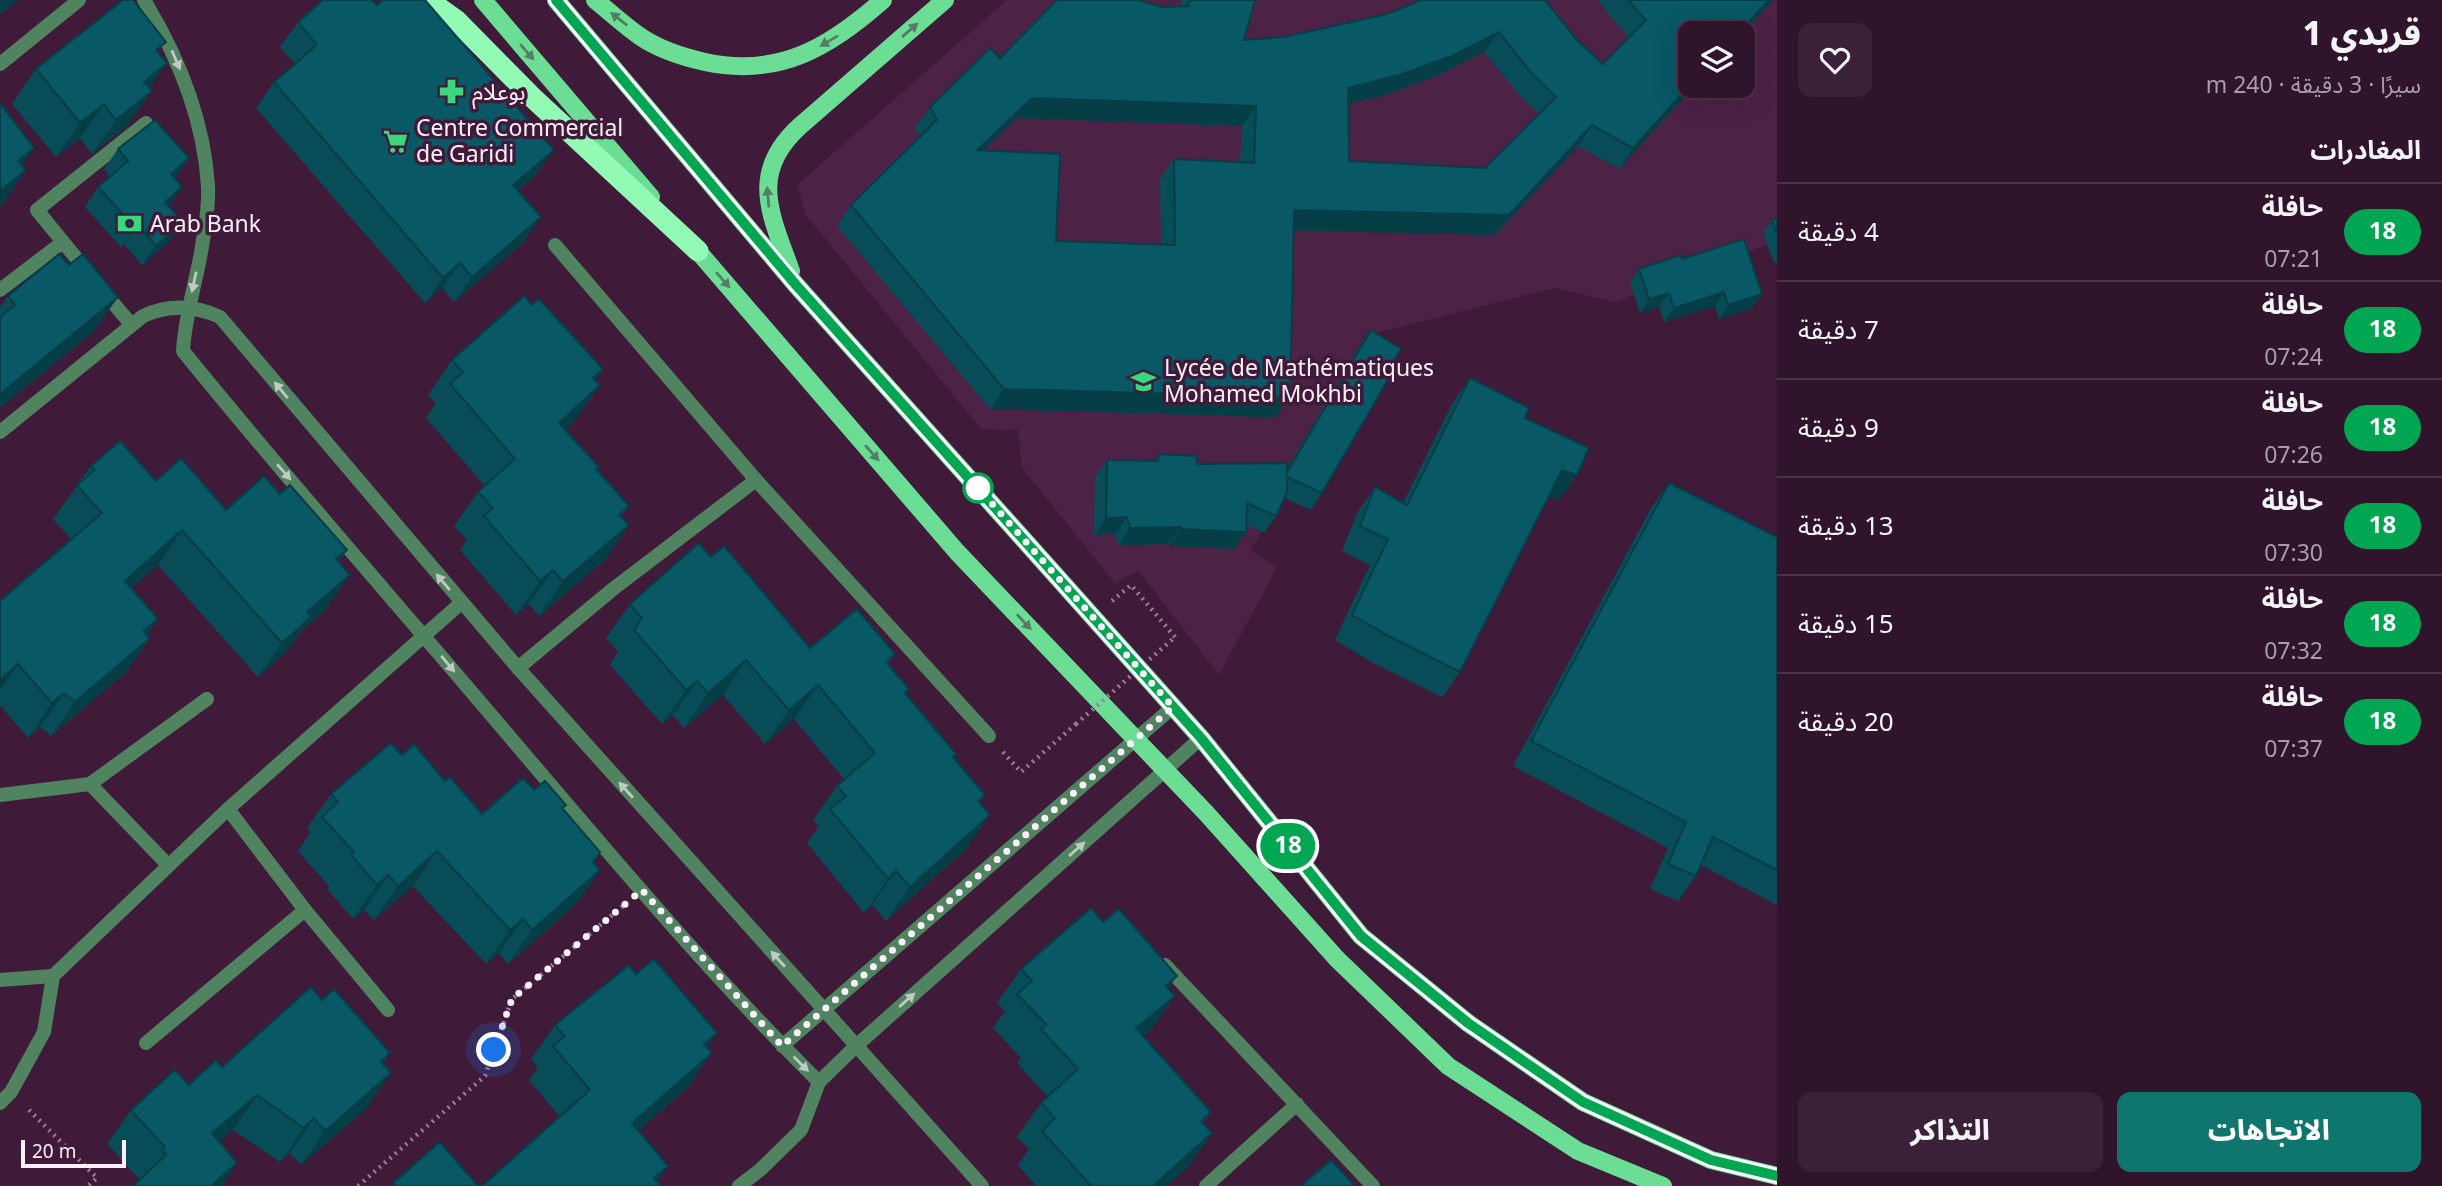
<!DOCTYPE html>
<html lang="ar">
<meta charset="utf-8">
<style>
:root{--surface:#2f142b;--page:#3b2137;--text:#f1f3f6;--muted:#a79ea9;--line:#4a3347;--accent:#0f766e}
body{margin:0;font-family:Georgia,"Noto Sans Arabic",serif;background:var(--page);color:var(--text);direction:rtl;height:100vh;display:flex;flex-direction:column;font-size:26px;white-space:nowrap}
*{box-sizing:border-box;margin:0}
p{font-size:23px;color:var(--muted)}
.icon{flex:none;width:38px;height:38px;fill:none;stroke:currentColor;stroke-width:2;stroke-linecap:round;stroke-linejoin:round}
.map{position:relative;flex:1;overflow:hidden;direction:ltr}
.panel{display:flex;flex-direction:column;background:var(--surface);width:665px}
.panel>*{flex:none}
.badge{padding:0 14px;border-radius:23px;font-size:24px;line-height:46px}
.tools{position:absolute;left:1678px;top:21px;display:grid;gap:14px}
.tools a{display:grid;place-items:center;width:77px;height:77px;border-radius:14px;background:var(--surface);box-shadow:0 7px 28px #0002,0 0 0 2px var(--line);font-size:35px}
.scale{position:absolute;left:21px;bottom:18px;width:105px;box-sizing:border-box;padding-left:7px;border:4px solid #fdeffa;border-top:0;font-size:19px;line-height:24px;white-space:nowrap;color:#fdeffa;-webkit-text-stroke:5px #3f1b39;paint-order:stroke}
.you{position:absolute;width:35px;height:35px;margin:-18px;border:5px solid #fff;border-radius:50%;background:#1a73e8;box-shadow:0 0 0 10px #1a73e833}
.map>.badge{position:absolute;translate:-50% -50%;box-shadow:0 0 0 4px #fff}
h2{padding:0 21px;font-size:26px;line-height:63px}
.round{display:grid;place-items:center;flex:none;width:74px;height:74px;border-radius:14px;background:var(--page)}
.summary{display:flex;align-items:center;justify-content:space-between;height:119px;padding:0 21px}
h1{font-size:33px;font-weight:800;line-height:52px}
.primary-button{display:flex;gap:14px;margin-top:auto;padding:14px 21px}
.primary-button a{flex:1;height:80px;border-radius:14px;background:var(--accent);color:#fff;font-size:28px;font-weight:800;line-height:80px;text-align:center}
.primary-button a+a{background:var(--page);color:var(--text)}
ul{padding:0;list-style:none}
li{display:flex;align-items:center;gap:21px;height:98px;padding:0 21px;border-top:2px solid var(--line)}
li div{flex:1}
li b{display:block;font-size:26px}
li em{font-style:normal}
li .badge{min-width:77px;font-weight:700;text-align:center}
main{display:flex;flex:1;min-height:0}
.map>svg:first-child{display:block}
.built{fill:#4c2246;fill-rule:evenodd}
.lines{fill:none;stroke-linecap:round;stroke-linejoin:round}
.path{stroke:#9a8095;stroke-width:4.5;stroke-dasharray:2 5;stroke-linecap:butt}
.lane{stroke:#508360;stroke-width:14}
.street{stroke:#508360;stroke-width:14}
.primary{stroke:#6cdd94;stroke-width:18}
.highway{stroke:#92fab4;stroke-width:21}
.path-bridge{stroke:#9a8095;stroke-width:4.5;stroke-dasharray:2 5;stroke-linecap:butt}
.wall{fill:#074c57;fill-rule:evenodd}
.shaded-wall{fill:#063e47}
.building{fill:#085865;stroke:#063e47;stroke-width:2;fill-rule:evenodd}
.oneway{fill:#567c66}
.oneway2{fill:#c0c9c4}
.line-casing{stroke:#fff;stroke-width:16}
.line{stroke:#00a651;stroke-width:10}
.walk{stroke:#fdeffa;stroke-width:7;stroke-dasharray:0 12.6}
.stop-dot{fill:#fff;stroke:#00a651;stroke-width:3.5}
.labels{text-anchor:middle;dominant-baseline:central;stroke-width:7;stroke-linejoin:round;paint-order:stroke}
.poi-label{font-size:23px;fill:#fdeffa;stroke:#3f1b39;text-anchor:start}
</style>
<main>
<section class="panel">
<div class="summary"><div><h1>قريدي 1</h1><p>سيرًا · 3 دقيقة · 240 m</p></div><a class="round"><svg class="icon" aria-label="heart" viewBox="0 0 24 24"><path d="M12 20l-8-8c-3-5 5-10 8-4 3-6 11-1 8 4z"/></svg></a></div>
<h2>المغادرات</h2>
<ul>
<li><span class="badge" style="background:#00a651;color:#fff">18</span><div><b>حافلة</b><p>07:21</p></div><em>4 دقيقة</em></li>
<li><span class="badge" style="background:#00a651;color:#fff">18</span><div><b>حافلة</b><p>07:24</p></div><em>7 دقيقة</em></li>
<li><span class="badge" style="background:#00a651;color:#fff">18</span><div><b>حافلة</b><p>07:26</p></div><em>9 دقيقة</em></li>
<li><span class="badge" style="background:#00a651;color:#fff">18</span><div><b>حافلة</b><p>07:30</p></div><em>13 دقيقة</em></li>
<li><span class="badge" style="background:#00a651;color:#fff">18</span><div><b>حافلة</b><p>07:32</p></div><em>15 دقيقة</em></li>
<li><span class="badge" style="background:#00a651;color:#fff">18</span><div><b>حافلة</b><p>07:37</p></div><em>20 دقيقة</em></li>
</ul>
<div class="primary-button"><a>الاتجاهات</a><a>التذاكر</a></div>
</section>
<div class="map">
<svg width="1777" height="1186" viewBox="0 0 1777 1186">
<rect width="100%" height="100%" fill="#3f1b39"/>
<path class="built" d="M1007,0H1777V241L1616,302L1554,288L1371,334L1251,550L1277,568L1219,675L1138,570L1115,583L1022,468L1018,430L981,429L806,215L797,185ZM1690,33H1743V86H1690Z"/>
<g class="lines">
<g class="path">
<polyline points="1112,601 1131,585 1175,637"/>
<polyline points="1003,752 1021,772 1076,724"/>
<polyline points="29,1110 97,1178 88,1186"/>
<polyline points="358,1186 485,1076 512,999 623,906"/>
</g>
<g class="lane">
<polyline points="63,242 37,210 146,123"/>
<polyline points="555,245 756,480 989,736"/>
<polyline points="518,668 613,589 756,480"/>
<polyline points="90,784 168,865"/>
<polyline points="0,795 90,784 207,699"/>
<polyline points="228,809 305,910 388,1010"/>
<polyline points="146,1043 305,910"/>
</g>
<g class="street">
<path d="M144,0C178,56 204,120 208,186C209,203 206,223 203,240C198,277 185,313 183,351C285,477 393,599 498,723C602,845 705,969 819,1082"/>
<polyline points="0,64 79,0"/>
<polyline points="0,290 63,242 87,271"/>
<polyline points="102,290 131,324"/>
<path d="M0,432L143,316C169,304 194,305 220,317L518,668L982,1186"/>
<polyline points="1165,965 1373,1186"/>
<polyline points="0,980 53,976"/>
<polyline points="782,1046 1173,707"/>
<polyline points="0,1103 11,1092 44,1032 53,976 228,809 461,603"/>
<polyline points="739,1186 760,1170 801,1130 819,1082 856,1046 1201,738"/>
<polyline points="1206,1186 1297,1104"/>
</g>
<g class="primary">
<polyline points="483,0 651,197"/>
<polyline points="556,0 796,285 1201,738 1361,936 1468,1023 1583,1102 1711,1160 1777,1176"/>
<path d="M595,0C610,12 625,26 641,37C660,50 683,57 705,62C779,78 830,47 883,0"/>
<polyline points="690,242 957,552 1207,814 1337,959 1448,1066 1578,1151 1663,1186"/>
<path d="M791,271C771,215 748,173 800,126L945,0"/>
</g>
<polyline class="highway" points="428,0 456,20 532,97 698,251"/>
<polyline class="path-bridge" points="1076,724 1175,637"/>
</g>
<g class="wall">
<path d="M1182,0H1255L1244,40L1284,37L1547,3L1577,40L1603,64L1629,37L1610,16L1598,0H1773L1743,33H1690V86L1619,169L1578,146L1495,235L1293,230L1276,417L990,409L837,226L851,205L920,136L915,127L930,107L1000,58L1162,7H1180ZM1484,52L1517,92L1539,114L1485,168L1349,161V104L1385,95L1437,76ZM1017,118L1242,126L1240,162L1174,159L1160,179L1161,245L1056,241L984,150Z"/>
<polygon points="298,22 536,175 518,191 541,217 523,243 454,302 442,288 425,303 256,108 274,82 295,64 280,47"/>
<polygon points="158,53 167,63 149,88 128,125 92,154 80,138 56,157 12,104 36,69"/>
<polygon points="118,149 175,178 169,206 169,242 142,265 124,244 121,247 85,207 98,187 110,177 104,169"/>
<polygon points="1777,218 1777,262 1774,263 1763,233 1772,220"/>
<polygon points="1682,259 1762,294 1752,308 1719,319 1715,306 1664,322 1659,307 1640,313 1630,282 1639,269"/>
<polygon points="69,265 118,297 94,331 0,408 0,307 8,296"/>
<polygon points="1371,330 1384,375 1322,493 1311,510 1284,498 1276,516 1264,533 1246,525 1246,532 1234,549 1169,546 1169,544 1118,545 1115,534 1094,535 1095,477 1107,460 1155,461 1159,454 1197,464 1287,469 1359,347"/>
<polygon points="452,360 595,380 600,385 576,419 565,430 599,467 597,470 629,506 621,517 629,525 605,560 539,616 529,604 516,615 460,550 467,540 454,526 478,492 485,486 426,418 436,403 428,395"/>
<polygon points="1470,378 1525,418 1577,475 1559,500 1549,497 1460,672 1442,697 1373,663 1335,640 1370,565 1342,551 1357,513 1375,487 1403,503 1452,404"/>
<polygon points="91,466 156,481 226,510 280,494 347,550 339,562 326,609 301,631 287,651 258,677 158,565 131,588 158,619 147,635 150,638 126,672 51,736 40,727 28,738 0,705 0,601 71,539 53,519"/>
<polygon points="1669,483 1777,537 1777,905 1701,865 1696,876 1678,901 1650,889 1668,848 1513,766 1651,508"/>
<polygon points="711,557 810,648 895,654 888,665 906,694 954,758 985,795 979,803 966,849 886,921 872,905 864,913 807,843 819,826 813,820 837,786 845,780 794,719 765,744 723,695 684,728 673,715 662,724 610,665 618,652 606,638 630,604"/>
<polygon points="402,755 445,781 482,814 534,790 563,809 593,862 600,870 576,904 508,964 499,953 486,964 413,886 374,920 364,910 353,919 327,889 329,886 298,851 311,832 307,828 331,794"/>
<polygon points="1103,922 1169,988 1151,1030 1143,1036 1211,1112 1203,1123 1212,1133 1188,1167 1167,1186 1036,1186 1018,1165 1029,1149 1017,1137 1041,1103 1048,1097 1017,1063 1021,1058 993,1028 1005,1011 997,1003 1021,969"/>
<polygon points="636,974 707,1047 688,1087 638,1131 657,1181 560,1117 529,1080 538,1067 531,1059 555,1025"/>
<polygon points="322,1000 390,1053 383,1063 367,1108 301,1165 290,1153 280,1162 233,1130 219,1142 140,1180 107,1144 131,1110 189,1085 222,1067"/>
</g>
<g class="shaded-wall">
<polygon points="1,0 18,0 0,15 0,1"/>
<polygon points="1769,0 1773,0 1743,33 1738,33"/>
<polygon points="1499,32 1484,52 1437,76 1385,95 1334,108 1348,88"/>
<polygon points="167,63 143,98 144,82"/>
<polygon points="1690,85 1695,86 1619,169 1633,148"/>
<polygon points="152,91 128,125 92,154 116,120"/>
<polygon points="1032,98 1256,106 1242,126 1017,118 963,170 977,150"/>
<polygon points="104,104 80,138 56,157 80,123"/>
<polygon points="1592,125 1578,146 1495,235 1279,230 1294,210 1509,215"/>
<polygon points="34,148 10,183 18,161"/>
<polygon points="554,150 536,175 495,210 513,185"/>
<polygon points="189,158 175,178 171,174"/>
<polygon points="26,170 2,205 0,206 0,191"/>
<polygon points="182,187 169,207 165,202"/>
<polygon points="541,217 523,243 454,302 472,277"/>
<polygon points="183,222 169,242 142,265 156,246"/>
<polygon points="138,224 124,244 121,247 135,227"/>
<polygon points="460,263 442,288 425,303 443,278"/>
<polygon points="1724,292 1715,306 1664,322 1674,308"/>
<polygon points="1669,293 1659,307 1640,313 1649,299"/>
<polygon points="1762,294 1752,308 1719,319 1728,305"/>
<polygon points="118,297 94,331 0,408 0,394"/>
<polygon points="603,369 580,403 593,378"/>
<polygon points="600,385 576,419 535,457 559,423"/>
<polygon points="1004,389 1290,397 1276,417 990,409"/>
<polygon points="1562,470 1577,475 1559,500 1545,495"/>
<polygon points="1127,517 1115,534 1094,535 1106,518"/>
<polygon points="629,525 605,560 539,616 563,581"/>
<polygon points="1181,527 1169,544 1118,545 1130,528"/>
<polygon points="1181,529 1246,532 1234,549 1169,546"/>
<polygon points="182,530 158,565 101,615 125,581"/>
<polygon points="347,550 323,584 336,559"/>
<polygon points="553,570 529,604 516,615 540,581"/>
<polygon points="350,575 326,609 301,631 287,651 258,677 282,643 307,612"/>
<polygon points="158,619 136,650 150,638 126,672 51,736 75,702 144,631"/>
<polygon points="746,660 723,695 684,728 708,693"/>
<polygon points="18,664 0,690 0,680"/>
<polygon points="697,681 673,715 662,724 686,690"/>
<polygon points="818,685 794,719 765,744 789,710"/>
<polygon points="64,693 40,727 28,738 52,703"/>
<polygon points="990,815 966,849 886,921 910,887"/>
<polygon points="437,851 413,886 374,920 398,886"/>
<polygon points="600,870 576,904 508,964 532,930"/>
<polygon points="896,871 872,905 864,913 888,879"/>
<polygon points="388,875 364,910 353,919 377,885"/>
<polygon points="523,919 499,953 486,964 510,930"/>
<polygon points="1177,976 1153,1010 1166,986"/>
<polygon points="1175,996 1151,1030 1112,1062 1136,1028"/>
<polygon points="717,1033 693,1067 704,1044"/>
<polygon points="712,1053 688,1087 608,1157 632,1123"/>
<polygon points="391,1073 367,1108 301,1165 325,1131"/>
<polygon points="257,1095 233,1130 188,1168 212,1133"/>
<polygon points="314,1118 290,1153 280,1162 304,1128"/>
<polygon points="1212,1133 1188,1167 1167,1186 1153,1186"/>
<polygon points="237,1163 222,1186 211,1186"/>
<polygon points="668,1166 654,1186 654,1178"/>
</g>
<g class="building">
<polygon points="123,0 133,0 166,42 156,50 167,63 144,82 152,91 116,120 104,104 80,123 36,69"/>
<polygon points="323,0 372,0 377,5 382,0 425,0 554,150 513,185 541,217 472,277 460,263 443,278 274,82 317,45 298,22"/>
<path d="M1057,0H1138L1162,7L1188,6L1190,0H1255L1244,40L1284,37L1387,14L1421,0H1545L1577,40L1603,64L1646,20L1628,0H1769L1738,33H1690V85L1633,148L1592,125L1509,215L1294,210L1290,397L1004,389L851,205L937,120L930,107L990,48L1000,58ZM1499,32L1531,72L1556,97L1485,168L1349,161L1348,88L1399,75L1452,56ZM1032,98L1256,106L1254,163L1174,159L1175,245L1056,241L1060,154L977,150Z"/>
<polygon points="0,103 34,148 18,161 26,170 0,191"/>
<polygon points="155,120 189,158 171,174 182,187 165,202 183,222 156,246 138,224 135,227 98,187 128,161 118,149"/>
<polygon points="1777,218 1777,233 1772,220"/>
<polygon points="1744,239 1762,294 1728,305 1724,292 1674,308 1669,293 1649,299 1639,269 1681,255 1682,259"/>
<polygon points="59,254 69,265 83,254 118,297 0,394 0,317 15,305 8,296"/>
<polygon points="524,296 532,305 539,299 603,369 593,378 600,385 559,423 599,467 596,469 629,506 619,515 629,525 563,581 553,570 540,581 484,516 493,508 478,492 515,459 450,384 463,372 452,360"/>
<polygon points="1371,330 1401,349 1384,375 1389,378 1322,493 1287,477 1287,493 1276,516 1247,503 1246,532 1181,529 1181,527 1130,528 1127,517 1106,518 1107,460 1158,461 1159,454 1196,456 1197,464 1287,463 1287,472"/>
<polygon points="1470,378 1529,408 1525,418 1589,448 1577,475 1562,470 1460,672 1391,637 1352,615 1388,539 1360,526 1375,487 1407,505"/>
<polygon points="120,441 156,481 181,458 226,510 264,476 280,494 290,485 347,550 336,559 350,575 307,612 311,617 282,643 182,530 125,581 158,619 144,631 150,638 75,702 64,693 52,703 18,664 0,680 0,601 102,513 77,485 95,470 91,466"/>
<polygon points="1669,483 1777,537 1777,870 1713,837 1696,876 1668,864 1686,822 1531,741"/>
<polygon points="699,543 711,557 724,546 810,648 857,609 895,654 886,662 909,689 905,693 956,754 953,757 985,795 978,801 990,815 910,887 896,871 888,879 830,809 846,796 837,786 875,753 818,685 789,710 746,660 708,693 697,681 686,690 634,630 642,618 630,604"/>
<polygon points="391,743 402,755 414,744 445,781 450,777 482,814 523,778 534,790 545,781 566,805 562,808 600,852 593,862 600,870 532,930 523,919 510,930 437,851 398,886 388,875 377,885 351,855 354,852 322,817 338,802 331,794"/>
<polygon points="1091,908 1103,922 1119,909 1177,976 1166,986 1175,996 1136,1028 1211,1112 1201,1121 1212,1133 1153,1186 1091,1186 1042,1131 1055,1118 1041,1103 1078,1069 1041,1029 1046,1024 1017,994 1032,981 1021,969"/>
<polygon points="654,959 717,1033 704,1044 712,1053 632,1123 668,1166 654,1178 661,1186 482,1186 590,1090 553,1046 565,1036 555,1025 629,965 636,974"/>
<polygon points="311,987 322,1000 334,989 390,1053 381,1061 391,1073 325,1131 314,1118 304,1128 257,1095 212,1133 237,1163 211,1186 133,1186 166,1155 162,1150 165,1147 131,1110 175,1070 189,1085 216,1060 222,1067"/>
<polygon points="440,1142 478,1186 396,1186 393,1183"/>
<polygon points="1331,1160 1355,1186 1301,1186"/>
</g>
<defs><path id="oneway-solid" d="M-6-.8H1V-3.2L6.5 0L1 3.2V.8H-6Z" transform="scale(1.75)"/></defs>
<g class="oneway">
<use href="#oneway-solid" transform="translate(619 19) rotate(-142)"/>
<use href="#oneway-solid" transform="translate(910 30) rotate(-41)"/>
<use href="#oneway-solid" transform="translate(829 41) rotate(149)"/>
<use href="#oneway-solid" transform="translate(527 52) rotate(49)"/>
<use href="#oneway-solid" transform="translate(768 197) rotate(-95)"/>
<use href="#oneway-solid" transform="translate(723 280) rotate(49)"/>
<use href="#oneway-solid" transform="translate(872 453) rotate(49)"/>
<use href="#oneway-solid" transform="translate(1024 622) rotate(47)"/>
</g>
<g class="oneway2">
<use href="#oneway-solid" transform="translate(176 60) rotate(66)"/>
<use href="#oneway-solid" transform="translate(194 282) rotate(102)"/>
<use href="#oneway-solid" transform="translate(281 390) rotate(-130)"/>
<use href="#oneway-solid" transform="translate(284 472) rotate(49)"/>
<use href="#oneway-solid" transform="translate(443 582) rotate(-130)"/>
<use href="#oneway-solid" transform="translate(448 664) rotate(50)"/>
<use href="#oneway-solid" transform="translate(626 790) rotate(-132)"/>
<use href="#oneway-solid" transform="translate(1077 849) rotate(-42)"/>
<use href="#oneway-solid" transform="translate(778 959) rotate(-132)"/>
<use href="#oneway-solid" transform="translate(907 1000) rotate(-42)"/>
<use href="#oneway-solid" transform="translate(801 1064) rotate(45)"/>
</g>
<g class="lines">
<defs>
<polyline id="line" points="556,0 796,285 1201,738 1361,936 1468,1023 1583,1102 1711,1160 1777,1176"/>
</defs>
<use href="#line" class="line-casing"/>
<use href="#line" class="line"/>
<polyline class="walk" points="494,1050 512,999 642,890 782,1046 1173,707 978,488"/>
</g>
<defs>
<symbol id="pharmacy-bare" viewBox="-9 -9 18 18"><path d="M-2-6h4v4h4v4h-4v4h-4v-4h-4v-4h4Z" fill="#3bd77e" stroke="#3f1b39" stroke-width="2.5" paint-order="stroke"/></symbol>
<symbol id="supermarket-bare" viewBox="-9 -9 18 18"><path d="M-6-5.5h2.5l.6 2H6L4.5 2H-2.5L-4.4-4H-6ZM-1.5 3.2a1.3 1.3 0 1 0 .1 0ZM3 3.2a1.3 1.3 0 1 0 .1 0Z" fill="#3bd77e" stroke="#3f1b39" stroke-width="2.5" paint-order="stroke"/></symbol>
<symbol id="bank-bare" viewBox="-9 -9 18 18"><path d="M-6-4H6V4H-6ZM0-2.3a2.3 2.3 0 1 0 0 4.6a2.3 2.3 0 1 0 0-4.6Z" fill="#3bd77e" stroke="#3f1b39" stroke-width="2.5" paint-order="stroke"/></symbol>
<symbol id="school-bare" viewBox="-9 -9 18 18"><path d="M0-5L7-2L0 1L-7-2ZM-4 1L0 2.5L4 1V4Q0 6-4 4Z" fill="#3bd77e" stroke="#3f1b39" stroke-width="2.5" paint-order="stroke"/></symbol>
</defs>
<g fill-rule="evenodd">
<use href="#pharmacy-bare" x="434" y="74" width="35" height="35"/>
<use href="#supermarket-bare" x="378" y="124" width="35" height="35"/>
<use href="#bank-bare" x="112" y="206" width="35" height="35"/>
<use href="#school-bare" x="1126" y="364" width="35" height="35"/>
</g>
<circle class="stop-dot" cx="978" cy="488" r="14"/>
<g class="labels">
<g class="poi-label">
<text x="472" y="92">بوعلام</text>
<text x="416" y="128">Centre Commercial<tspan x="416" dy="26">de Garidi</tspan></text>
<text x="150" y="224">Arab Bank</text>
<text x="1164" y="368">Lycée de Mathématiques<tspan x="1164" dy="26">Mohamed Mokhbi</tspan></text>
</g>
</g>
</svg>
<div class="tools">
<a><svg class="icon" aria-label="layers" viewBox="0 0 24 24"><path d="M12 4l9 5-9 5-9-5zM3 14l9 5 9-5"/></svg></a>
</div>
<div class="scale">20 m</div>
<div class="you" style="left:494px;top:1050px"></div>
<b class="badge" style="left:1288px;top:846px;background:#00a651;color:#fff">18</b>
</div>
</main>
